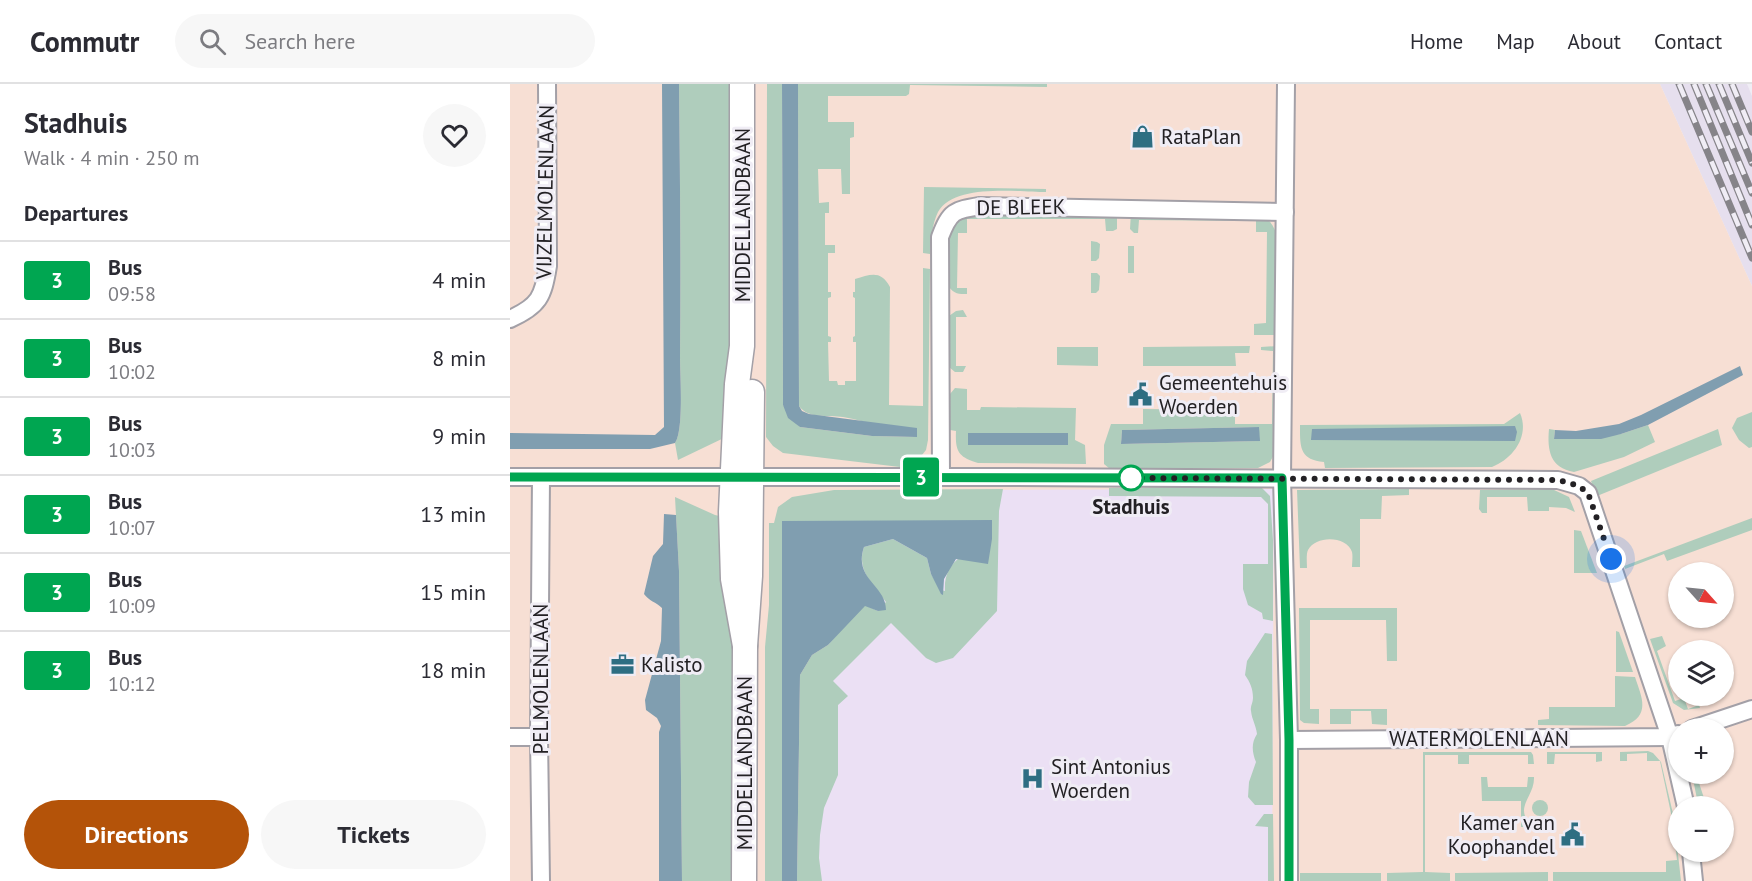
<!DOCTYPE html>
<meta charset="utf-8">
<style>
:root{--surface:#fff;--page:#f7f7f7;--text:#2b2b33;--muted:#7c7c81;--line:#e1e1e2;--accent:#b45309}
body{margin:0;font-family:"PT Sans",sans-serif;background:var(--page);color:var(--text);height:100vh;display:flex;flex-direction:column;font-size:22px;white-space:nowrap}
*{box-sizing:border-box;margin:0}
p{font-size:20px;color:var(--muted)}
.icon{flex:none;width:33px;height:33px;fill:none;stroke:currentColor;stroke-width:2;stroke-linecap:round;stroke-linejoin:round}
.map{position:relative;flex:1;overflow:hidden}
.panel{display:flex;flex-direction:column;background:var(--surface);width:510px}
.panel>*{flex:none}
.badge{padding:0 12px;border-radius:4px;font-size:21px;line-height:39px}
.needle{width:39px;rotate:117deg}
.tools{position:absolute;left:1158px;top:478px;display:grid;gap:12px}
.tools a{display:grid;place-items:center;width:66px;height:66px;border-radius:50%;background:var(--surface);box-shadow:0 2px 4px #0004;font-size:30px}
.you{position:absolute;width:30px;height:30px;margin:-15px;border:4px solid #fff;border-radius:50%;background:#1a73e8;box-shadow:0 0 0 9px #1a73e833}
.map>.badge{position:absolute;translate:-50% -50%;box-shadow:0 0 0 3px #fff}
h2{padding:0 24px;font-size:22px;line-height:54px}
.round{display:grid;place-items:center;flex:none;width:63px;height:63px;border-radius:32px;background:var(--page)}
.headline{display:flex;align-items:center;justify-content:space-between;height:102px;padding:0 24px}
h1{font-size:28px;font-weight:700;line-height:45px}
.button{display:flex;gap:12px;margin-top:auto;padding:12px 24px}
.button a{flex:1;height:69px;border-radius:36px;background:var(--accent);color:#fff;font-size:24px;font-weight:700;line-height:69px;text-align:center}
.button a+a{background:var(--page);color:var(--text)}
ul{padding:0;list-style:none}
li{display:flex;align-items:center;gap:18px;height:78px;padding:0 24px;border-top:2px solid var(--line)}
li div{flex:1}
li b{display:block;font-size:22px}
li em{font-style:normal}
li .badge{min-width:66px;font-weight:700;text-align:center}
header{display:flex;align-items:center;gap:36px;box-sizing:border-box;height:84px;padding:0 30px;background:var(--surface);border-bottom:2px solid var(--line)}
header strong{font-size:28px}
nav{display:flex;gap:33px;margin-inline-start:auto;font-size:21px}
.search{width:420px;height:54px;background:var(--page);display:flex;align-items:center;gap:15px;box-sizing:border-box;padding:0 21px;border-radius:33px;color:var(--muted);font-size:22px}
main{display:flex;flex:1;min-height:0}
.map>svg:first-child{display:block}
.built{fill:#e6dfee}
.industrial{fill:#f7dfd4;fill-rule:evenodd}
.medical{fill:#ebe0f4}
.green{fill:#afcdbc;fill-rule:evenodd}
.water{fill:#809eb0}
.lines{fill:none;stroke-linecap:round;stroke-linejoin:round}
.minor-casing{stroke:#a3a0a7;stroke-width:20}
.secondary-casing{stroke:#a3a0a7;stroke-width:27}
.minor{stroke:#fff;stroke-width:16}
.secondary{stroke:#fff;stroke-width:24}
.rail-casing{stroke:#868489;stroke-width:7}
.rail{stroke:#f0edf5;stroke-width:4.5;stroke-dasharray:14;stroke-linecap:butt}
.line-casing{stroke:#fff;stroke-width:14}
.line{stroke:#00a651;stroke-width:9}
.walk{stroke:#232124;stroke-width:6;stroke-dasharray:0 10.8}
.stop-dot{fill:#fff;stroke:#00a651;stroke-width:3}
.labels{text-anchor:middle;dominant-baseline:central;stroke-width:6;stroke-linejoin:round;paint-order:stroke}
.poi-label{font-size:21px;fill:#232124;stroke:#f0edf5;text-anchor:start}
.street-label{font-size:21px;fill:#232124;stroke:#f0edf5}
.stop-label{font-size:21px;font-weight:bold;fill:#232124;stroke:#f0edf5}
</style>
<header>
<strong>Commutr</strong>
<div class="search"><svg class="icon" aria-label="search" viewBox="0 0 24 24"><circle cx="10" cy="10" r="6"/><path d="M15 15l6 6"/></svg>Search here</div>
<nav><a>Home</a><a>Map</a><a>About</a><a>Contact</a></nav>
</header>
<main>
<section class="panel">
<div class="headline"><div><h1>Stadhuis</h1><p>Walk · 4 min · 250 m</p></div><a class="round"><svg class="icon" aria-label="heart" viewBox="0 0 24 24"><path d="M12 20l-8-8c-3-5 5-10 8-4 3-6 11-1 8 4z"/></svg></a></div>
<h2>Departures</h2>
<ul>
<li><span class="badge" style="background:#00a651;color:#fff">3</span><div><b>Bus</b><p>09:58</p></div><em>4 min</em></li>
<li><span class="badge" style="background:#00a651;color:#fff">3</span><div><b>Bus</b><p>10:02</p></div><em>8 min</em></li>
<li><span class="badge" style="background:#00a651;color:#fff">3</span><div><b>Bus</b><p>10:03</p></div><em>9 min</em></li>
<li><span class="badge" style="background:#00a651;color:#fff">3</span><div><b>Bus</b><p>10:07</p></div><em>13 min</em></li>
<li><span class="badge" style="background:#00a651;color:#fff">3</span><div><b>Bus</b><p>10:09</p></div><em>15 min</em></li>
<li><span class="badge" style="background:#00a651;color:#fff">3</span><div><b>Bus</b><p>10:12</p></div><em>18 min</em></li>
</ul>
<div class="button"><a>Directions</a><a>Tickets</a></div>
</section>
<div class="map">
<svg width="1242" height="797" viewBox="0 0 1242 797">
<rect width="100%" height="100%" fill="#f0edf5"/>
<polygon class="built" points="1150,0 1237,0 1242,12 1242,202"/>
<path class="industrial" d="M0,0H1150L1242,202V797H0ZM1168,489H1214V534H1168ZM1168,567H1214V612H1168ZM1168,645H1214V690H1168ZM1168,723H1214V768H1168Z"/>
<polygon class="medical" points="764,405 762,797 285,797 333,458 458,406"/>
<g class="green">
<path d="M169,0H224L225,127L218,283V352L168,376L165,359C174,346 170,290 170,272C171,181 170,91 169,0Z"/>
<path d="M257,0H272L273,321L290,343L362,352L406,353C382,347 357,337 333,333C318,331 298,335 289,322L288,0H537V3L400,1L399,10L396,12H318V38H344V53L340,54V110H332L331,85H308L309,119L319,118V129H315V161H325V169H318V208H321V213L318,214V252L321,253V258H318L319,297H327L328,301H335V297H346V258H343V253L345,252V214L343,213V208H345V195C361,190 371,186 380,203L379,321L413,322V184L420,185L418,356L416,366L412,371L390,383L273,369L263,362L256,353Z"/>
<path d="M414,103L536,105V108C508,108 444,99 428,128C422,140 421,156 420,170L413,169Z"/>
<path d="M457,128H607V145L603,147H596L595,135H457V149H448L447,204H457V210C449,210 444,210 439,203V152L445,137Z"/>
<path d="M621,128L755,133C762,139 765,144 767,153V251H744V240L756,239L757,148H746V137L629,136L628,149H624L620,145Z"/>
<polygon points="581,157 587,158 590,160 589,174 586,177 581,177"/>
<rect x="618" y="162" width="6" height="27"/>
<polygon points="581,189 587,189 590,192 589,206 586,209 581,209"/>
<polygon points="453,226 457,233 446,233 446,282 456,282 453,288 445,288 439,283 439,232 446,227"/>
<polygon points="740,262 739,269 725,269 726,282 633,282 633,263"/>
<path d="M768,262L766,367L760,378L748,384L600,385L594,380V361L601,340H633V325L725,326V340H762L763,267L751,266V263ZM749,343V357L611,360L612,346Z"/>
<polygon points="547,263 588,263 588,282 547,281"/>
<path d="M445,304L457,305V326H470L471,323L566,324L565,356L575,361L576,380L468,379C449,373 445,368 446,347L440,346V310ZM458,349H557L558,361L458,360Z"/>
<polygon points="1242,328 1242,363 1239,364 1229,356 1222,344 1227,334"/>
<path d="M1010,329C1020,352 1003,375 982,383L815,384L814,378C789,376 790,362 790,341L994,340Z"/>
<path d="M1138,341L1145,358L1114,373L1064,388C1040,384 1037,366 1039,345L1045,346L1044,355L1111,350Z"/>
<polygon points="1208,345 1212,361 1087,412 1081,397"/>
<polygon points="750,402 760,412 763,456 763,537 753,535 752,529 738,521 733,505 733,480 758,480 758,420 751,413 599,412 599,404"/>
<path d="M493,405L489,427L487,527L443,574L426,579L416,574L381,539L323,597L338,612L328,621V691L314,724L310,751L309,774L312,797H287L290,591L302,571L318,561L344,531L355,521L368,527L376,518C363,501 346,486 354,463L383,455L417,474L421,490L431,506L435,507C433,476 458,468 482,455L272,438V797H255V563L259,521V439H264L268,423L282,413L324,406Z"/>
<path d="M899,405V411L872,412L871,435H850V483H842C842,479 843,472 842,468C837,452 806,451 798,466C796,470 797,479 797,484H790L787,406Z"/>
<polygon points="1042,405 1059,413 1065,428 1056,424 1039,423 1039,427 1018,427 1017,413 977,413 977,429 972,429 969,425 970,406"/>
<polygon points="165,413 205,431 218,434 225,537 224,797 172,797 169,487"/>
<polygon points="1242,434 1242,446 1157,477 1154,470 1115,485 1114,482"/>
<polygon points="1064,446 1071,447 1087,489 1064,489"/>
<polygon points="789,524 887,524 887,577 877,577 876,536 800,536 800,625 809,625 809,640 794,639 790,636"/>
<polygon points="1106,547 1109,548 1123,588 1106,588"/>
<path d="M755,549L762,550L763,721H745L738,713L739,698L746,678C742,668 741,659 747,650C746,641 742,636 741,627C740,622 743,619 743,614C743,605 740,598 735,591L737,577Z"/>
<polygon points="1152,552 1156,562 1147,567 1165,617 1174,614 1178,625 1189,621 1190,624 1174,626 1163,619 1140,555"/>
<path d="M1105,592L1125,593C1132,614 1141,631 1115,642L1028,641V636L1039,635V623H1105Z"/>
<polygon points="820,625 877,625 877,641 862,640 861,627 841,627 841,640 820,640"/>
<polygon points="1138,667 1143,669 1151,678 1164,734 1171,797 1043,797 1043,788 1156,788 1156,777 1167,776 1162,734 1150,677 1137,677 1137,669 1117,670 1117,677 1110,677 1110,668"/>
<polygon points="913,668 1021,668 1023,671 1024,680 1018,680 1018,671 959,671 959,680 948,680 948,671 915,671 915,788 940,789 940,797 877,797 877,789 913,788"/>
<polygon points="1037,668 1092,668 1092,677 1086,678 1086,670 1045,670 1044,680 1037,680"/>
<polygon points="1182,690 1186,690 1195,717 1188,720"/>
<path d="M971,693H977L978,703H1017L1018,693H1024C1025,714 1001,724 1024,743H1011V717H972Z"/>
<circle cx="1030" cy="724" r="8"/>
<polygon points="754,730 763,730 764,797 758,797 758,743 745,742"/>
<polygon points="1038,788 1038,797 945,797 945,789"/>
<rect x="790" y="789" width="81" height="8"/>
</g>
<g class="water">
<path d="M152,0H169C170,91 171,181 170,272C170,290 174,346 165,359L140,365H0V349L145,351L154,343Z"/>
<polygon points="272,0 288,0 289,322 292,327 299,330 407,344 407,353 362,352 290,343 278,334 273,321 273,313"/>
<polygon points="1230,282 1233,291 1138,341 1111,350 1091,355 1044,355 1045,346 1066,347 1109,340 1131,331"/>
<polygon points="1005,342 1007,348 1005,357 801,356 802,345"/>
<polygon points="749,343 750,357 611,360 612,346"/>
<rect x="458" y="349" width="100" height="12"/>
<path d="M154,430L166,431L169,487L172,797H149V648L151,642L147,634L136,626L135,616L151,557L152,524C146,518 139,517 134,510L143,472L153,460Z"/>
<path d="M482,436V455L478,480L446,475L434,495L433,511L431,510L421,490L417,474L383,455L354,463C343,495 376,501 376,526L368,527L355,522L318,561L302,571L290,591L287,797H272V437Z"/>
</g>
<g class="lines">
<defs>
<g id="minor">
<polyline points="776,0 772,394 779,656 779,797"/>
<path d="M0,235C29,222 33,213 38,182L37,0"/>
<polyline points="0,393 496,393 1048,396 1069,402 1078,409 1160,653 1176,723"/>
<path d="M431,393L430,153C440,127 444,126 470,122L775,128"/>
<polyline points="1182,645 1242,625"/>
<polyline points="0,653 29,653"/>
<polyline points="779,656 1160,653 1168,650"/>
<polyline points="1181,768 1184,797"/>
<polyline points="31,797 29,653 31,393"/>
</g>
<g id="secondary">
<polyline points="232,0 232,262 227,300 221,428 223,495 235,562"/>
<polyline points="234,797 235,562 240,492 242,308"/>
</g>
</defs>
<use href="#minor" class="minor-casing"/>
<use href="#secondary" class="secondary-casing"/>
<use href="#minor" class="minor"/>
<use href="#secondary" class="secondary"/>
<defs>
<g id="rail">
<polyline points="1169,0 1242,174"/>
<polyline points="1184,0 1242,141"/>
<polyline points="1196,0 1242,109"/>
<polyline points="1209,0 1242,79"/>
<polyline points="1222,0 1242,48"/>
</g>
</defs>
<use href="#rail" class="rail-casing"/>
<use href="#rail" class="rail"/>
</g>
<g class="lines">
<defs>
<polyline id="line" points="0,393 772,394 779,656 779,797"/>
</defs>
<use href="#line" class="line-casing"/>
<use href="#line" class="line"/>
<polyline class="walk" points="621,394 1048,396 1069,402 1078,409 1101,475"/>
</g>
<defs>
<symbol id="shop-bare" viewBox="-9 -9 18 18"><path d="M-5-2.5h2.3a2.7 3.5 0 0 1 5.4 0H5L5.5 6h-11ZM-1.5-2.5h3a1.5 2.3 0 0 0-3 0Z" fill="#2e6e82" stroke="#f0edf5" stroke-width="2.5" paint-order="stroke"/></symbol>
<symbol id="civic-bare" viewBox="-9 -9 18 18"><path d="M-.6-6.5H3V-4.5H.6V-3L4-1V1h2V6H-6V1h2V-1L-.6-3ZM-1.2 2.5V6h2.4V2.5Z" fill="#2e6e82" stroke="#f0edf5" stroke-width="2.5" paint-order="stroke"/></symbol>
<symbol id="office-bare" viewBox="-9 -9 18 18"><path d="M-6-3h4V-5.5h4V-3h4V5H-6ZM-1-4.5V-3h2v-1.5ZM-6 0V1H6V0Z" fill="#2e6e82" stroke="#f0edf5" stroke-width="2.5" paint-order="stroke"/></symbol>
<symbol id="hospital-bare" viewBox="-9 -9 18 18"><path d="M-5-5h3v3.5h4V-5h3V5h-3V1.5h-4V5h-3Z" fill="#2e6e82" stroke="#f0edf5" stroke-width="2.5" paint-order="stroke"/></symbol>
</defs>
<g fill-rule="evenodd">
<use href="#shop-bare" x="616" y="36" width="33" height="33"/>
<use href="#civic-bare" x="614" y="294" width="33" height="33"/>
<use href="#office-bare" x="96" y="564" width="33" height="33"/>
<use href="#hospital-bare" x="506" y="678" width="33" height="33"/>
<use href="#civic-bare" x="1046" y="734" width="33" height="33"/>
</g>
<circle class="stop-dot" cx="621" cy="394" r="12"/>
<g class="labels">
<g class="poi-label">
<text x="651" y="52">RataPlan</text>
<text x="649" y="298">Gemeentehuis<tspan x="649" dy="24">Woerden</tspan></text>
<text x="131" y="580">Kalisto</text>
<text x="541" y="682">Sint Antonius<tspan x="541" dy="24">Woerden</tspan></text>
<text x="1045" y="738" text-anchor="end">Kamer van<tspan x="1045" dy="24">Koophandel</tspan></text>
</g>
<g class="street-label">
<text transform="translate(35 108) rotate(-89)">VIJZELMOLENLAAN</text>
<text transform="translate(511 123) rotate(-1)">DE BLEEK</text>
<text transform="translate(232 131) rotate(-90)">MIDDELLANDBAAN</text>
<text transform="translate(30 595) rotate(-90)">PELMOLENLAAN</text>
<text x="969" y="654">WATERMOLENLAAN</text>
<text transform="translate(234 679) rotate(-90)">MIDDELLANDBAAN</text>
</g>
<g class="stop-label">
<text x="621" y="422">Stadhuis</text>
</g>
</g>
</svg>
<div class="tools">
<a><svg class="needle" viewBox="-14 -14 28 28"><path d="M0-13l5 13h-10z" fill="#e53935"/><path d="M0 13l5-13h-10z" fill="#7c7c81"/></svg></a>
<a><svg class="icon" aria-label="layers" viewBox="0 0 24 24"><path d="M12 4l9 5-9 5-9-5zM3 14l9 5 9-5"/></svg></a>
<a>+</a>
<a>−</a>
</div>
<div class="you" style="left:1101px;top:475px"></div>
<b class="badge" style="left:411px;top:393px;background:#00a651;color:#fff">3</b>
</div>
</main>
